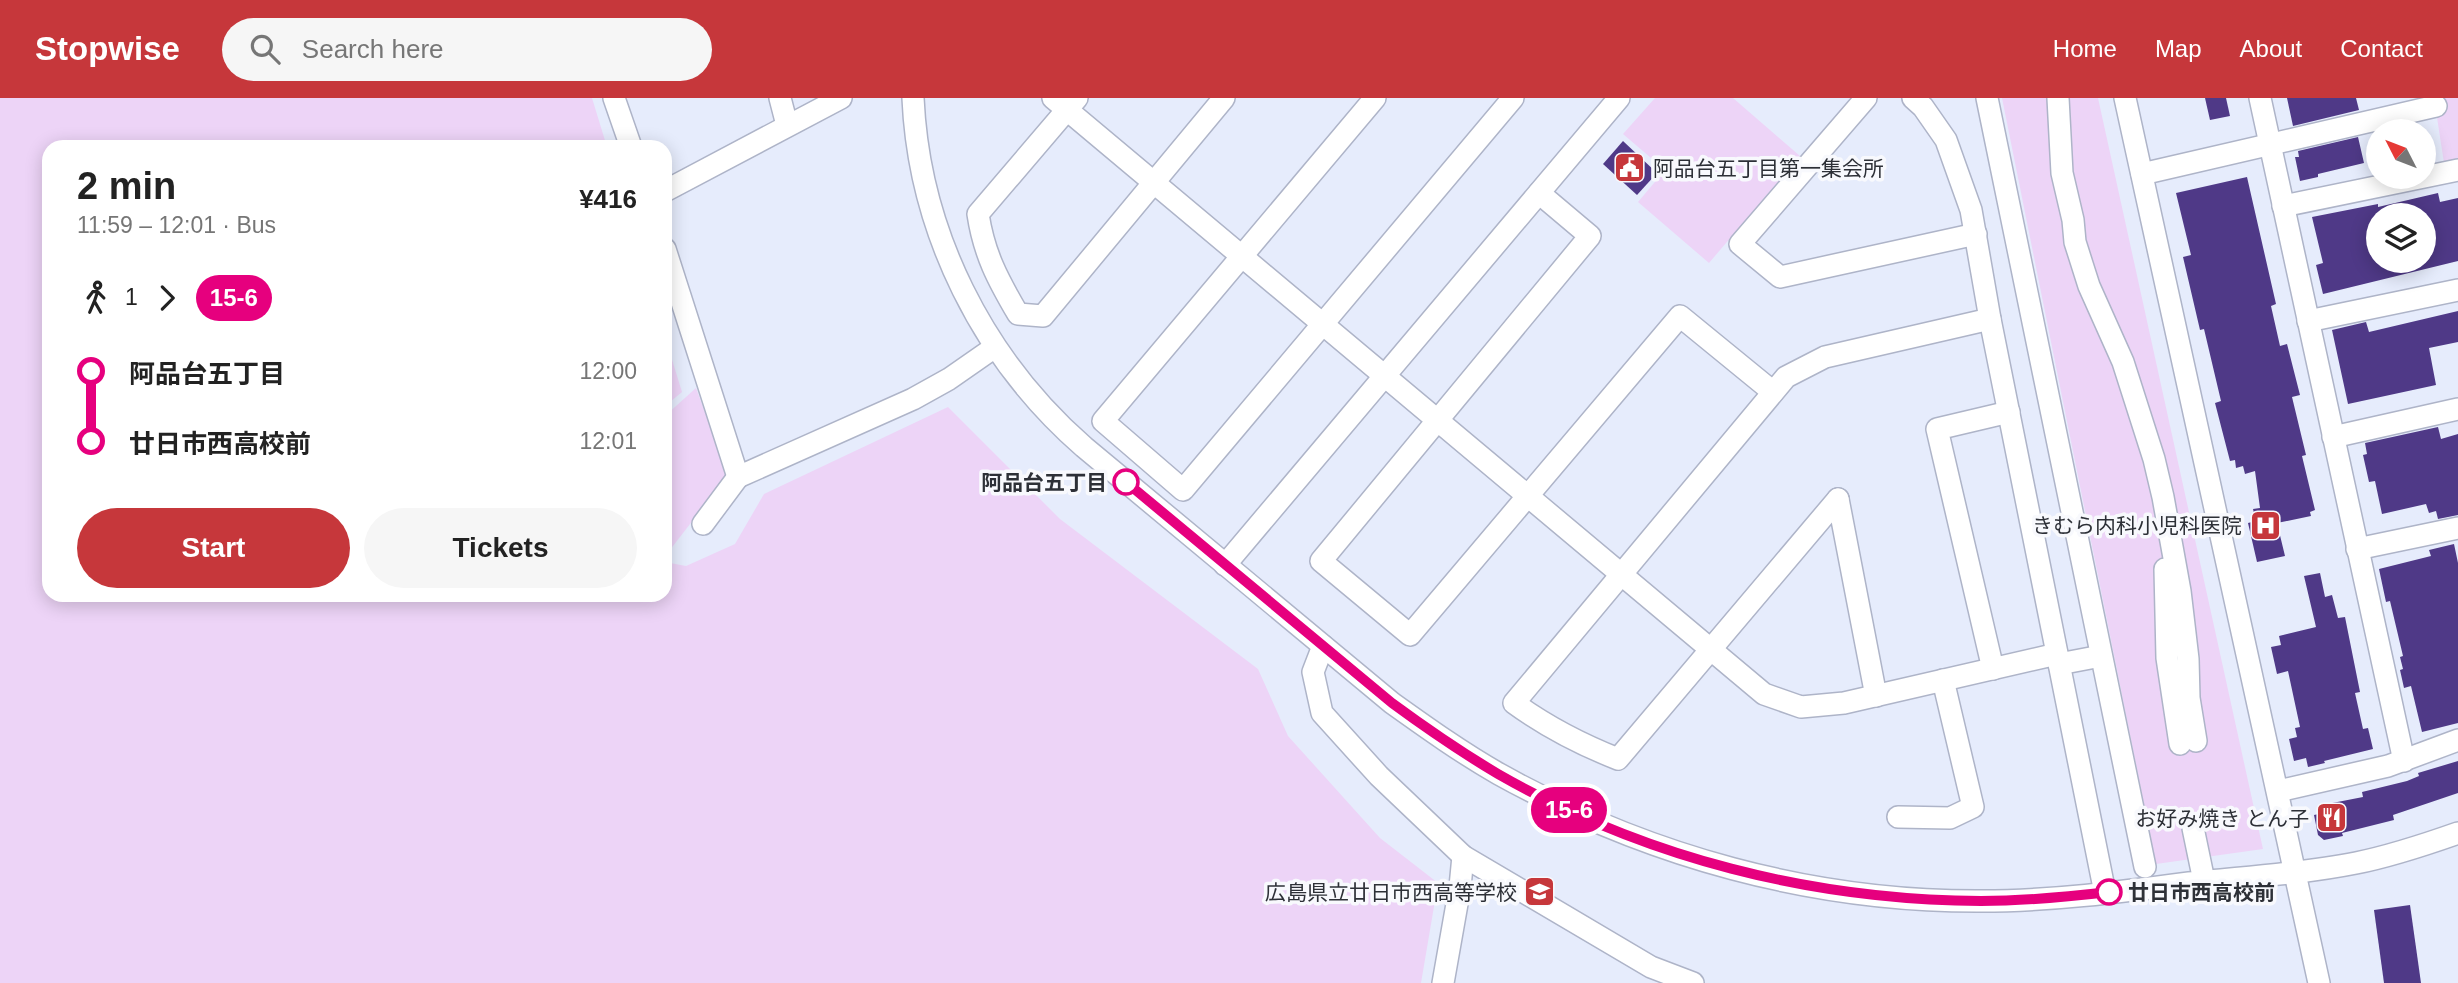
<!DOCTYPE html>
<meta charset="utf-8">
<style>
:root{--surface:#fff;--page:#f6f6f6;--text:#222;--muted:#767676;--accent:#c6373b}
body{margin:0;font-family:Arial,"Noto Sans JP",sans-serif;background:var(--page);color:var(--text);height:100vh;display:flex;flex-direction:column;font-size:26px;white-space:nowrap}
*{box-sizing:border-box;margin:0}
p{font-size:23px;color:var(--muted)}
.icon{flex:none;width:38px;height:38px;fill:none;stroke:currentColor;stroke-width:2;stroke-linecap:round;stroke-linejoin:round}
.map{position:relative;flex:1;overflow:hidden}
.drawer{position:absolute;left:42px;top:42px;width:630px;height:462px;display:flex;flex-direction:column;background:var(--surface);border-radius:21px;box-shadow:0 4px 18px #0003}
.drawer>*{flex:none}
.badge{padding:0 14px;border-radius:23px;font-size:24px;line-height:46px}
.needle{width:46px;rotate:312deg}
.tools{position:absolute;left:2366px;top:21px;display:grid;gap:14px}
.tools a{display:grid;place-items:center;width:70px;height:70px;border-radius:50%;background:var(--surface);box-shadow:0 4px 18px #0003;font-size:35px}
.map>.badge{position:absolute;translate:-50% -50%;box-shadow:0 0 0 4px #fff}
.legs{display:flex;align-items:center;gap:10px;height:77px;padding:0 35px;font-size:23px}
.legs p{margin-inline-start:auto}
.summary{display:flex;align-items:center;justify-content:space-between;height:119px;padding:0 35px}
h1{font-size:38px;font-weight:700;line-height:52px}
.action{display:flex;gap:14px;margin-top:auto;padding:14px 35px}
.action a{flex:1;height:80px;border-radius:42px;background:var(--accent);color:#fff;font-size:28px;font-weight:700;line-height:80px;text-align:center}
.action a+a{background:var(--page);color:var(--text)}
ul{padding:0 35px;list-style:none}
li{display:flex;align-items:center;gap:24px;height:70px;font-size:26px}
li i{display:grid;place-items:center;width:10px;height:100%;margin:0 9px;background:currentColor}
li i::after{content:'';width:18px;height:18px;margin:-9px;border:5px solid;border-radius:50%;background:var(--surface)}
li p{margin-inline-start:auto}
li:first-child i{background:linear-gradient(#0000 50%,currentColor 0)}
li:last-child i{background:linear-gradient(currentColor 50%,#0000 0)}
header{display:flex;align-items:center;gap:42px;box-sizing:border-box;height:98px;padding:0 35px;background:var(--accent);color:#fff}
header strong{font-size:33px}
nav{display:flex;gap:38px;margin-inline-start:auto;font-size:24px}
.search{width:490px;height:63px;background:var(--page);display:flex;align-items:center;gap:18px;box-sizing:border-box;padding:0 24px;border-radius:38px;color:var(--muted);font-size:26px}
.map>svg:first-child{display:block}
.green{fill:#edd4f7}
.building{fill:#4f3987;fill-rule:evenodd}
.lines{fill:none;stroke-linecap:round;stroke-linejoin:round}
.minor-casing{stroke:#aeb4c8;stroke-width:24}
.minor{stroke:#fff;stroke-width:21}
.line-1-casing{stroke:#fff;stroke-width:16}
.line-1{stroke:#e6007e;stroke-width:10}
.stop-1-dot{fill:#fff;stroke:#e6007e;stroke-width:3.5}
.labels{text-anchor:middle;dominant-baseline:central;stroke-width:7;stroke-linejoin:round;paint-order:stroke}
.poi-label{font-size:21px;fill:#2d3037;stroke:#f8f9fd;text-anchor:end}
.stop-label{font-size:21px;font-weight:bold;fill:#2d3037;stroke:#f8f9fd;text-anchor:end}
</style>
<header>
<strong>Stopwise</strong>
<div class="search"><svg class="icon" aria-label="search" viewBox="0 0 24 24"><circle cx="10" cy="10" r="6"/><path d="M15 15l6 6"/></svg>Search here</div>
<nav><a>Home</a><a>Map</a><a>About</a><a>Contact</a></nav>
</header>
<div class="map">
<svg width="2458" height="885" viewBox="0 0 2458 885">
<rect width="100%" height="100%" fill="#e6ecfc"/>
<g class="green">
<polygon points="0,0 592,0 607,49 49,49 49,497 665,497 665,464 686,468 735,446 764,396 948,309 1060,421 1258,571 1288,638 1380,740 1438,785 1421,885 0,885"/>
<polygon points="1655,0 1733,0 1800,58 1709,165 1638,104 1665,72 1623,36"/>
<polygon points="2002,0 2098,0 2263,751 2156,766"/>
<polygon points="2434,0 2458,0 2458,62 2444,65"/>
<polygon points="665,239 682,294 665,308"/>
<polygon points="696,290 728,377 666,457 665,318"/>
</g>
<g class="building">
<polygon points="2205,0 2226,0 2230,18 2210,22"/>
<polygon points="2287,0 2356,0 2359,12 2293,28"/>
<polygon points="2358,39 2364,65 2318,76 2318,79 2300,83 2295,59 2299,59 2298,53"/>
<polygon points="1623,43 1657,75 1637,97 1603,66"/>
<polygon points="2247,79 2276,206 2271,208 2280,248 2287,246 2300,297 2292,299 2306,357 2302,358 2315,412 2310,414 2311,418 2277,425 2285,458 2257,464 2248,425 2256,423 2253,411 2260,410 2255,373 2245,376 2243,368 2236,370 2235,362 2230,363 2215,305 2221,303 2204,231 2200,232 2183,159 2191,157 2176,95"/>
<path d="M2438,95L2440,104L2458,100V163L2323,196L2316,167L2323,165L2312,119L2378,106V109ZM2378,117H2424V163H2378Z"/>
<polygon points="2458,213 2458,244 2429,250 2436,287 2348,306 2332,232 2366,224 2369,234"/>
<polygon points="2438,329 2441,341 2458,336 2458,417 2438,421 2436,413 2429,415 2426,406 2382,416 2375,383 2369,384 2363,357 2367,356 2365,345"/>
<polygon points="2454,446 2458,465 2458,625 2422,634 2411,588 2404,590 2400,572 2403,571 2400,559 2403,558 2390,503 2386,504 2379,471 2431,458 2429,452"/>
<polygon points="2320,475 2325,499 2332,497 2338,520 2345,519 2360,594 2355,595 2363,631 2368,630 2373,651 2324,663 2325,665 2308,669 2306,660 2294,663 2289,641 2297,639 2295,630 2300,629 2288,573 2277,576 2271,549 2281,547 2279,538 2316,529 2304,478"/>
<polygon points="2458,663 2458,695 2393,717 2394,722 2342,735 2343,738 2324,742 2318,737 2314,717 2323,715 2322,707 2363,699 2362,694 2407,683 2419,678 2418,675"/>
<polygon points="2410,807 2421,885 2384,885 2374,812"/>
</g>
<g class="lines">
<defs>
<g id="minor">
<polyline points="614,0 631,49"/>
<polyline points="780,0 787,27"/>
<path d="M913,0C919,134 983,261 1084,349L1392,605C1427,630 1462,655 1499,676C1647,758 1812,804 1982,803C2051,803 2120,794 2189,785C2244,779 2301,776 2356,765C2391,758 2424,747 2458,735"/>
<polyline points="1053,0 1764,596 1801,609 1844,605 2057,556"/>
<path d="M1077,0L978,116C984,156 998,182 1018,216L1043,218L1224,0"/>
<polyline points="1375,0 1103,323 1183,392 1513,0"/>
<polyline points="1866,0 1740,146 1780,179 1976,136"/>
<polyline points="1913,0 1923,9 1946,42 1971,112 1990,221 2105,795"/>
<polyline points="1987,0 2145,769"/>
<polyline points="2058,0 2062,75 2073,122 2075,144 2089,188 2123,264 2154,361 2163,399 2180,493 2188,561 2189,600 2196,643"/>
<polyline points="2125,0 2319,885"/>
<polyline points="2260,0 2404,663"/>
<polyline points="2142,76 2436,8"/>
<polyline points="665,93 841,0"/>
<polyline points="1539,95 1590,138 1321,463 1410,537 1680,218 1773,294"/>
<polyline points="2283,108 2458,72"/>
<polyline points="665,151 738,379 913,301 949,281 995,249"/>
<polyline points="2308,223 2458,192"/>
<polyline points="2333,339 2458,311"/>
<path d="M1838,401L1618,661C1580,646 1547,629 1514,605L1786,279L1825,259L1990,221"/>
<polyline points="1838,401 1876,598"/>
<polyline points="703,426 738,379"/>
<polyline points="2357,451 2458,430"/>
<polyline points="1225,467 1619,0"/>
<polyline points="2165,471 2167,560 2180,646"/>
<polyline points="1323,548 1313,574 1322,615 1379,678 1463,758 1651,869 1693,885"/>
<polyline points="2059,566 2101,558"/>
<polyline points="1993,571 1937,331 2009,314"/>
<polyline points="2278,693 2388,668 2458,642"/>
<polyline points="1898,719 1950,720 1973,709 1943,582"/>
<polyline points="2193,730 2204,783"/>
<polyline points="1443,885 1460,789 1463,758"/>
</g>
</defs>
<use href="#minor" class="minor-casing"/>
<use href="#minor" class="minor"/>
</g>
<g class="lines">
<defs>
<path id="line-1" d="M1126,384L1392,605C1426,630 1461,654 1498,676C1645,760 1812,802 1981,803C2024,803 2066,799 2109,794"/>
</defs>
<use href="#line-1" class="line-1-casing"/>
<use href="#line-1" class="line-1"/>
</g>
<defs>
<symbol id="civic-square" viewBox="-11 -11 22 22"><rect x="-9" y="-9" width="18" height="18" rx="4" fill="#c6373b" stroke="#f8f9fd"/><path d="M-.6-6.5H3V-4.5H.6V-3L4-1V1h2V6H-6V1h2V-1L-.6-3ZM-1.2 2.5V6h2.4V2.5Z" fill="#fff"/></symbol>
<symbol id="hospital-square" viewBox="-11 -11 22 22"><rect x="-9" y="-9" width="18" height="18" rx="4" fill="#c6373b" stroke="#f8f9fd"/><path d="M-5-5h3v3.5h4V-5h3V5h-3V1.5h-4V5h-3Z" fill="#fff"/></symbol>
<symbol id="restaurant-square" viewBox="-11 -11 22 22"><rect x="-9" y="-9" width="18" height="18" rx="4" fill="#c6373b" stroke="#f8f9fd"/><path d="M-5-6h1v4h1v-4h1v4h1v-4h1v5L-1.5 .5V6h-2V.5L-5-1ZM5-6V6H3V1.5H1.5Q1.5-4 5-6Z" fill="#fff"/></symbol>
<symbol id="school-square" viewBox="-11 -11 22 22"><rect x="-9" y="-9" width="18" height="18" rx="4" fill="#c6373b" stroke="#f8f9fd"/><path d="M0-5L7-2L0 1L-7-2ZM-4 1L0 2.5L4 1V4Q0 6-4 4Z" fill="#fff"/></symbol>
</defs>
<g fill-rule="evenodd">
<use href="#civic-square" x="1612" y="52" width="35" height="35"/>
<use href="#hospital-square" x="2248" y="410" width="35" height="35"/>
<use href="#restaurant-square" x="2314" y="702" width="35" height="35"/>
<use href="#school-square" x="1522" y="776" width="35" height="35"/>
</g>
<g class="stop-1-dot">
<circle cx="1126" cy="384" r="12"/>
<circle cx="2109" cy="794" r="12"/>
</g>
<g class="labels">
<g class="poi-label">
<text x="1653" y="70" text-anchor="start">阿品台五丁目第一集会所</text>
<text x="2242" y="427">きむら内科小児科医院</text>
<text x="2309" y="720">お好み焼き とん子</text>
<text x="1517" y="794">広島県立廿日市西高等学校</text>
</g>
<g class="stop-label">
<text x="1107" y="384">阿品台五丁目</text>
<text x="2128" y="794" text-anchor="start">廿日市西高校前</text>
</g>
</g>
</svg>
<div class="tools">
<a><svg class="needle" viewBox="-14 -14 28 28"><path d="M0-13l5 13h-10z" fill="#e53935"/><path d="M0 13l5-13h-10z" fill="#767676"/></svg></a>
<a><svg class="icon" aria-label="layers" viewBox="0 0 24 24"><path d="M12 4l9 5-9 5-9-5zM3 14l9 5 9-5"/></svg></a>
</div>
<b class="badge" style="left:1569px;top:712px;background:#e6007e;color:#fff">15-6</b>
<section class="drawer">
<div class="summary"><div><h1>2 min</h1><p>11:59 – 12:01 · Bus</p></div><b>¥416</b></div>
<div class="legs"><svg class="icon" aria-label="walk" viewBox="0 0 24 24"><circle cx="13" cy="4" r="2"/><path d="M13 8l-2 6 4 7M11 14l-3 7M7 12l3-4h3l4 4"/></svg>1<svg class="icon" aria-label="forward" viewBox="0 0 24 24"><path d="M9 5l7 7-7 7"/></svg><b class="badge" style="background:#e6007e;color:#fff">15-6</b></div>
<ul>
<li><i style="color:#e6007e"></i><b>阿品台五丁目</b><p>12:00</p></li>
<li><i style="color:#e6007e"></i><b>廿日市西高校前</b><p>12:01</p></li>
</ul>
<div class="action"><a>Start</a><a>Tickets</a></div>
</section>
</div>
